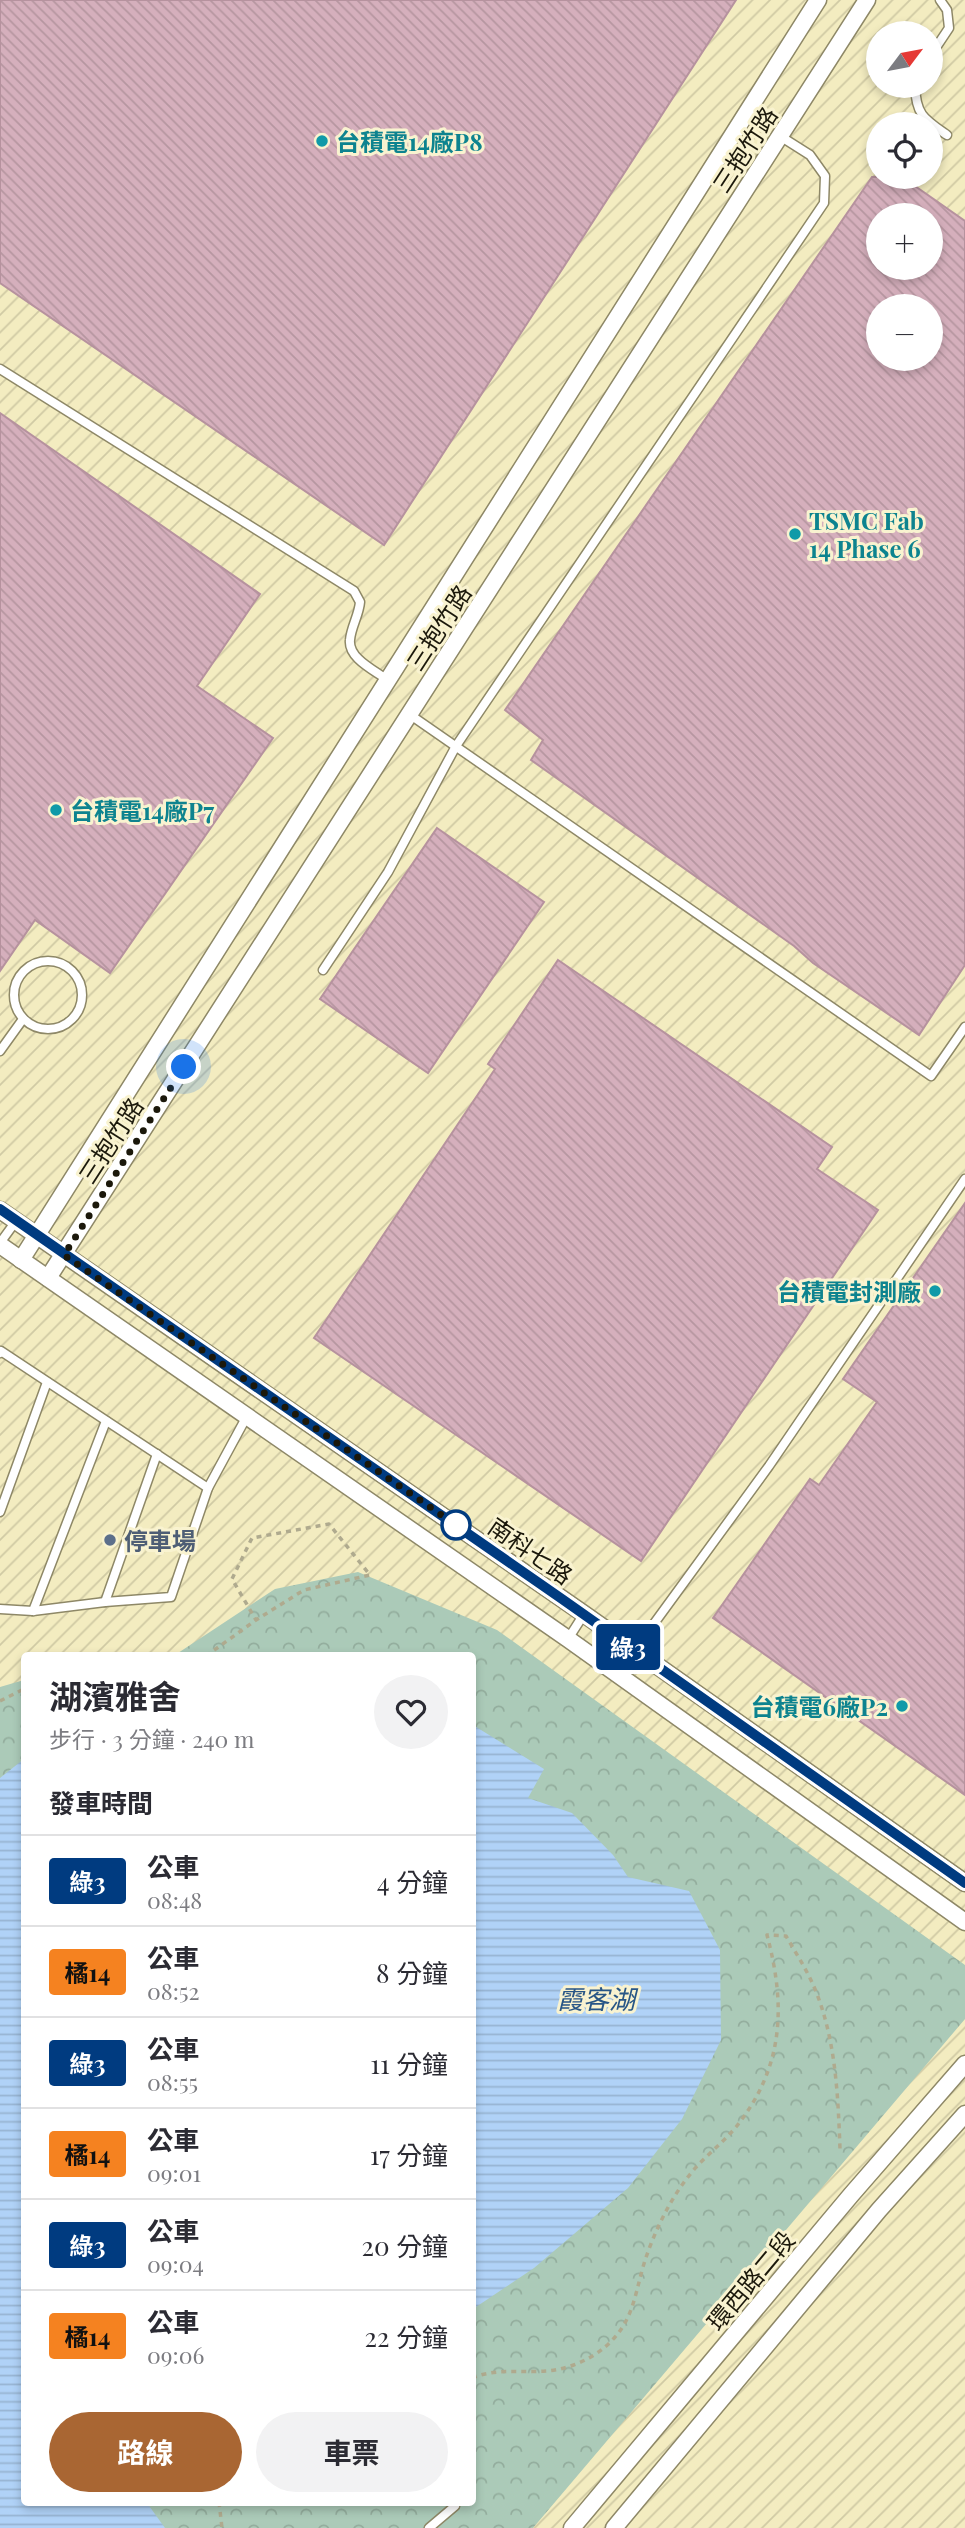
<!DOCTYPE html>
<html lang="zh-TW">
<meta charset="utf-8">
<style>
:root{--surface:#fff;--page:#f2f2f3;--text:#2b2b33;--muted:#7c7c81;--line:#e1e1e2;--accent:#a96633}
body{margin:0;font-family:"Playfair Display","Noto Sans TC",serif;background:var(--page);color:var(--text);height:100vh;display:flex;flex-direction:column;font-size:26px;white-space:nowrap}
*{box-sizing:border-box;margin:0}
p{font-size:23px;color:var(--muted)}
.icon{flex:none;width:38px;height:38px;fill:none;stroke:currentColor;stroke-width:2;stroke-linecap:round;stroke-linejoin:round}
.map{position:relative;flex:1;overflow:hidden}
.panel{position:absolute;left:21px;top:1652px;width:455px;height:854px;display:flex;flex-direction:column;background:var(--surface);border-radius:7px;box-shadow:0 4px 10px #0003}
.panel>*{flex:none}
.badge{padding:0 14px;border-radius:5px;font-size:24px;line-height:46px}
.needle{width:46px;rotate:58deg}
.buttons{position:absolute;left:866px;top:21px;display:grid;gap:14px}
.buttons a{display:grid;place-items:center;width:77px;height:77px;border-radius:50%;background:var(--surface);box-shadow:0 4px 10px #0003;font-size:35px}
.you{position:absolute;width:35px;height:35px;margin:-18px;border:5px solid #fff;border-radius:50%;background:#1a73e8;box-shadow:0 0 0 10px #1a73e833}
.map>.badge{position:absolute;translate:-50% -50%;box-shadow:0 0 0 4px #fff}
h2{padding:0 28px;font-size:26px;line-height:63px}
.round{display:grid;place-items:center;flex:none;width:74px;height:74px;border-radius:37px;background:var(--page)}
.head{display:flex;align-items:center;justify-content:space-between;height:119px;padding:0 28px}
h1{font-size:33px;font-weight:700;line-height:52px}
.cta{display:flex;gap:14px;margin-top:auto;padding:14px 28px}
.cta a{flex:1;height:80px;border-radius:42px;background:var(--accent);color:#fff;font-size:28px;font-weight:700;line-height:80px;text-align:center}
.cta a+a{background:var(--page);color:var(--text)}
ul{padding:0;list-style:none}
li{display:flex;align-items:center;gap:21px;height:91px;padding:0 28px;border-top:2px solid var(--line)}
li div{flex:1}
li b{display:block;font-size:26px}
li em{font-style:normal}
li .badge{min-width:77px;font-weight:700;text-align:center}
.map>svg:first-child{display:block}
.industrial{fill:url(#industrial-furrows);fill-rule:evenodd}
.park{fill:url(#park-crowns)}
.water{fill:url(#water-rules)}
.building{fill:url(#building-back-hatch);stroke:#b6929e;stroke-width:2;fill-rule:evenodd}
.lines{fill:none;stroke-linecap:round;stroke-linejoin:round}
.service-casing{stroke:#8e8867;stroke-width:11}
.minor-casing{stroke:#8e8867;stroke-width:19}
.path{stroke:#afaa8e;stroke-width:3.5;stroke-dasharray:5 5;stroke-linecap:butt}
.service{stroke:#fff;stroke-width:8}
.minor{stroke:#fff;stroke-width:16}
.line-casing{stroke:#fff;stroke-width:16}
.line{stroke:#003b80;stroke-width:10}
.walk{stroke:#1b180b;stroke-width:7;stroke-dasharray:0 12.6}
.culture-dot{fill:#0f9aa8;stroke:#f9f3d0;stroke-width:2.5}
.stop-dot{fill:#fff;stroke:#003b80;stroke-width:3.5}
.service-dot{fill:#5c6f8a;stroke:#f9f3d0;stroke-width:2.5}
.labels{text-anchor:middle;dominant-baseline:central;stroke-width:6;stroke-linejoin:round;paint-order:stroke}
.culture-label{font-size:24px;font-weight:bold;fill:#0d838f;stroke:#f9f3d0;text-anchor:start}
.street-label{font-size:24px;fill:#1b180b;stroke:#f9f3d0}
.service-label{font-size:24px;font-weight:bold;fill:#4e5e75;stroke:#f9f3d0;text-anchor:start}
.water-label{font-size:26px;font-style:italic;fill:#285686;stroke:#f9f3d0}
</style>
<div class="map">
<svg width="965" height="2528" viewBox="0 0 965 2528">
<defs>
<pattern id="industrial-furrows" width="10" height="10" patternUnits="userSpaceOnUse" patternTransform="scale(1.75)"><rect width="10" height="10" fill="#f3ecc0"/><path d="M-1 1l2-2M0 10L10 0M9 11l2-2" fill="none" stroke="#d0caa4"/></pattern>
<pattern id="park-crowns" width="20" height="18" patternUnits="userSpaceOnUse" patternTransform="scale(1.75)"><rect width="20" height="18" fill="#abcab8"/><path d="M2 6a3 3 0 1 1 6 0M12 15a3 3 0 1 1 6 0" fill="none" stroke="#93ad9d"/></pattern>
<pattern id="water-rules" width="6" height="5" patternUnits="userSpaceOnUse" patternTransform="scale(1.75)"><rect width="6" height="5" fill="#b0d2f7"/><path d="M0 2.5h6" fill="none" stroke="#97b4d2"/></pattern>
<pattern id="building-back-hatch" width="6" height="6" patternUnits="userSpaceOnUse" patternTransform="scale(1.75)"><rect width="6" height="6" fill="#d5afbc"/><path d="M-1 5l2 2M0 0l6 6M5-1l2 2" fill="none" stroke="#b696a0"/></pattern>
</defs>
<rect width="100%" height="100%" fill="#f9f3d0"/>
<path class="industrial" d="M0,0H965V2528H0ZM878,33H931V86H878ZM878,124H931V177H878ZM878,215H931V268H878ZM878,306H931V359H878ZM24,1656H472V2502H24Z"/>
<polygon class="park" points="358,1572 497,1630 965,1965 965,2019 533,2528 0,2528 0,1687 24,1680 24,2502 472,2502 472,1656 175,1655 275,1589"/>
<g class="water">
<polygon points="473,1725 544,1769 528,1798 572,1813 613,1855 628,1877 689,1891 720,1950 721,2040 682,2119 628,2188 534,2268 473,2309"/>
<polygon points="24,1759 24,2502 147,2503 165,2528 0,2528 0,1778"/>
</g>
<g class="building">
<polygon points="0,0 736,0 384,545 0,283"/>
<path d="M872,177H902L965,221V965L919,1035L813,963L794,946L531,760L543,740L505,710ZM878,215H931V268H878ZM878,306H931V359H878Z"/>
<polygon points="0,413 260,594 197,686 273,738 110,973 35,920 0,971"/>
<polygon points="437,828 544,902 428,1073 320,999"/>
<polygon points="558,960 832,1147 817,1169 878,1210 641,1561 314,1338 495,1069 488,1064"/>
<polygon points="965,1203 965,1795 713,1618 810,1479 819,1485 877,1402 843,1379"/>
</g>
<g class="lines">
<defs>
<g id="service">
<polyline points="931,55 949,28 947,10 940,0"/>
<path d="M915,86C916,115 924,119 947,135"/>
<path d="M0,369L354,591L360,602C359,615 351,627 350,640C348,658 374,670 386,679"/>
<polyline points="409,714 931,1076 965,1027"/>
<circle cx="48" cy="995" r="34"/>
<polyline points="323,970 388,872 456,746 824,203 825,176 810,155 780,136"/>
<polyline points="0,1051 23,1019"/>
<polyline points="0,1243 16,1221"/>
<polyline points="0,1353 1,1351 208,1488"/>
<polyline points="0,1512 47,1382"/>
<polyline points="105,1602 157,1454"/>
<polyline points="0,1609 33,1611 105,1602 171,1597 208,1488 247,1416"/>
<polyline points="33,1611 106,1421"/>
<polyline points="568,1639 584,1614"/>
<polyline points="634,1651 769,1466 965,1179"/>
<polyline points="429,2528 455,2506"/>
</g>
<g id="minor">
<polyline points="0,1210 584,1614 965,1883"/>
<polyline points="0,1245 568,1639 965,1922"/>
<polyline points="21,1260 818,0"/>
<polyline points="48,1278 867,0"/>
<polyline points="572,2528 851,2195 965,2064"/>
<polyline points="614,2528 879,2210 965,2114"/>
</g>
</defs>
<use href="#service" class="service-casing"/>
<use href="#minor" class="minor-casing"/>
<g class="path">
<polyline points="206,1656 256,1620 304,1590 370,1575 329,1524 252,1538 232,1579 256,1620"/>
<polyline points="0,1701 24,1689"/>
<path d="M472,2378C496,2368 522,2373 546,2371C566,2370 590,2360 605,2347C632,2324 634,2299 643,2267C648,2250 655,2233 663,2217C673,2197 686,2177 702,2161C714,2149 726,2139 736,2127C784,2067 786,2006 767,1935L786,1936C797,1955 809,1973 817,1994C836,2044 838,2096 840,2149"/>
<polyline points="219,2502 222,2528"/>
</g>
<use href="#service" class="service"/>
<use href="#minor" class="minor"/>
</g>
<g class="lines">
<defs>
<polyline id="line" points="0,1209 562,1599 965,1883"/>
</defs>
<use href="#line" class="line-casing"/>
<use href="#line" class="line"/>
<polyline class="walk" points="184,1067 64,1255 459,1527 456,1525"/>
</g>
<g class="culture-dot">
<circle cx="322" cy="141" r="7"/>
<circle cx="795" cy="534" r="7"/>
<circle cx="56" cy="810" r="7"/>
<circle cx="935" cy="1291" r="7"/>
<circle cx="902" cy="1706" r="7"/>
</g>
<circle class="stop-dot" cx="456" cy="1525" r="14"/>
<circle class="service-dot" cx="110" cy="1540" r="7"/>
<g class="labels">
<g class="culture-label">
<text x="336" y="141">台積電14廠P8</text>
<text x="809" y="520">TSMC Fab<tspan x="809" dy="28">14 Phase 6</tspan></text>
<text x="70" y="810">台積電14廠P7</text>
<text x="921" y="1291" text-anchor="end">台積電封測廠</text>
<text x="888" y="1706" text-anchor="end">台積電6廠P2</text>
</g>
<g class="street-label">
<text transform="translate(744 149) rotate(-57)">三抱竹路</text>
<text transform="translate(438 627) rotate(-57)">三抱竹路</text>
<text transform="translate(110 1140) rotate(-57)">三抱竹路</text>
<text transform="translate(531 1550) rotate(35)">南科七路</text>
<text transform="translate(750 2280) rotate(-50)">環西路二段</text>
</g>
<g class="service-label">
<text x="124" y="1540">停車場</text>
</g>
<g class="water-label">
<text x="596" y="1998">霞客湖</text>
</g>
</g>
</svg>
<div class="buttons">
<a><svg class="needle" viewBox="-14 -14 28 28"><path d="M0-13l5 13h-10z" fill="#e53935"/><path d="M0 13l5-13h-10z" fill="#7c7c81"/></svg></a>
<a><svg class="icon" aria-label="locate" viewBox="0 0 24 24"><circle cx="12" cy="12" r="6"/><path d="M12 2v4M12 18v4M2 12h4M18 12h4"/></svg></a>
<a>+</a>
<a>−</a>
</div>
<div class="you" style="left:184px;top:1067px"></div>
<b class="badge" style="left:628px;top:1647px;background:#003b80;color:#fff">綠3</b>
<section class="panel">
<div class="head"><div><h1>湖濱雅舍</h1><p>步行 · 3 分鐘 · 240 m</p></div><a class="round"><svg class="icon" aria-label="heart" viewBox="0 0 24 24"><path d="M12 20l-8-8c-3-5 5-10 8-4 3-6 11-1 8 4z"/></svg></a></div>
<h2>發車時間</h2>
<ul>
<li><span class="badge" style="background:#003b80;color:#fff">綠3</span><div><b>公車</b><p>08:48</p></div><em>4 分鐘</em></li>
<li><span class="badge" style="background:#f58220;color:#111">橘14</span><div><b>公車</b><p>08:52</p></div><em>8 分鐘</em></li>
<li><span class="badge" style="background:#003b80;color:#fff">綠3</span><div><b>公車</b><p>08:55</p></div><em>11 分鐘</em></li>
<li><span class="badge" style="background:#f58220;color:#111">橘14</span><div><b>公車</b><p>09:01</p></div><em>17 分鐘</em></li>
<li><span class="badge" style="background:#003b80;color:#fff">綠3</span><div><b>公車</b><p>09:04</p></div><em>20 分鐘</em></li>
<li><span class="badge" style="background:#f58220;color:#111">橘14</span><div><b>公車</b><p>09:06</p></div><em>22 分鐘</em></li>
</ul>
<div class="cta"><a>路線</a><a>車票</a></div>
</section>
</div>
